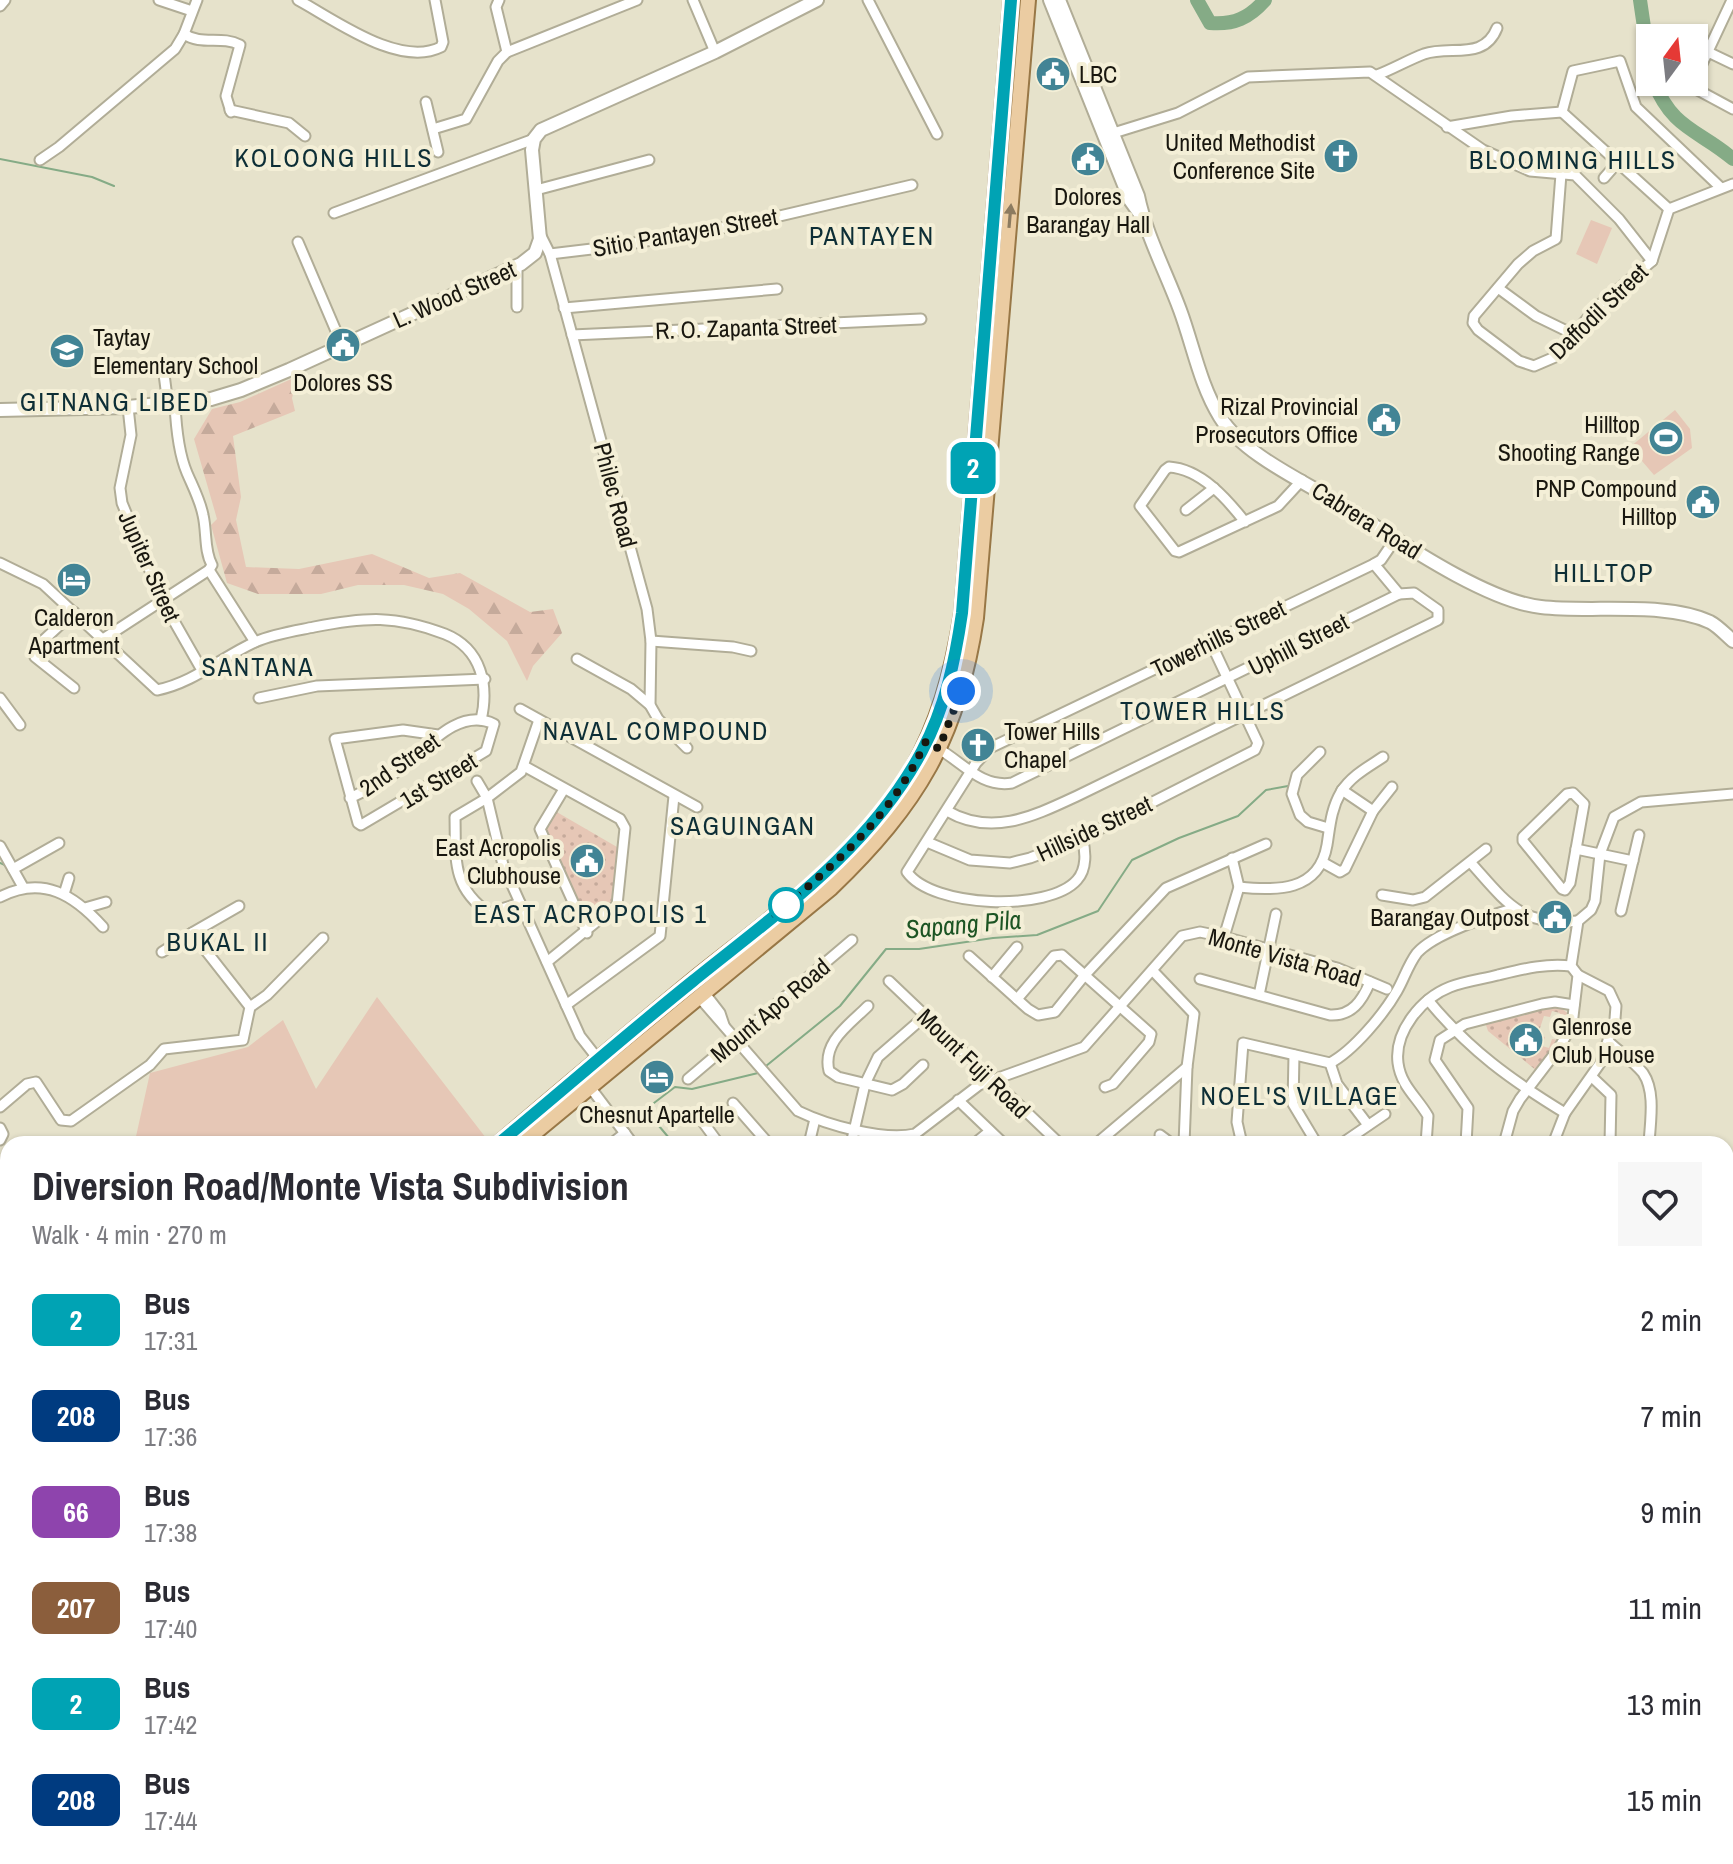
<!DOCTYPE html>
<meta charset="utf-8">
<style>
:root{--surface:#fff;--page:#f7f7f7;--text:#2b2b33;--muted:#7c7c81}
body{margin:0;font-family:"Archivo Narrow",sans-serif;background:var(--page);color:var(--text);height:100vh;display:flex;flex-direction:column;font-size:30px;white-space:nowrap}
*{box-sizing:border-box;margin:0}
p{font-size:26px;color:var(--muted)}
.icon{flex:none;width:44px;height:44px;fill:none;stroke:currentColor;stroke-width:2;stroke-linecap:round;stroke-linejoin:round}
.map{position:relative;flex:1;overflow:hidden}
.panel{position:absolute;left:0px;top:1136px;width:1734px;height:728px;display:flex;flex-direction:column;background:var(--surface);border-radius:24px 24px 0 0;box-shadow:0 2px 6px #0004}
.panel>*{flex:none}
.badge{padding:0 16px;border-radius:12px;font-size:28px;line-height:52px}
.needle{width:52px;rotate:15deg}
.fabs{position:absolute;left:1636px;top:24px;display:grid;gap:16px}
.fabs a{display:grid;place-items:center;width:72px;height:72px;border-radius:0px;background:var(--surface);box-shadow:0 2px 6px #0004;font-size:40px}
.you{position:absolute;width:40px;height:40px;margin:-20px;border:6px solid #fff;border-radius:50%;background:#1a73e8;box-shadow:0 0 0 12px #1a73e833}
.map>.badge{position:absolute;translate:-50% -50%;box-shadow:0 0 0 4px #fff}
.round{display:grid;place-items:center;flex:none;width:84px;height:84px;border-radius:0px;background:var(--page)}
.head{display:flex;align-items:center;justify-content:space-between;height:136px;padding:0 32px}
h1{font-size:38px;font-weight:800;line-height:60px}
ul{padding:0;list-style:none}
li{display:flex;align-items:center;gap:24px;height:96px;padding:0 32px}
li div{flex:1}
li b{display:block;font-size:30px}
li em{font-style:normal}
li .badge{min-width:88px;font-weight:700;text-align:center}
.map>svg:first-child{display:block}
.grass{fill:#e6c7b6}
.forest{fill:url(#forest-firs)}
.park{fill:url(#park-dots);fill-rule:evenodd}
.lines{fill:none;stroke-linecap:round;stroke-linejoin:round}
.stream{stroke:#85ab86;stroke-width:2}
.river{stroke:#85ab86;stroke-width:14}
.street-casing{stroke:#b1ad97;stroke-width:13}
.secondary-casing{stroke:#b1ad97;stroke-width:16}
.primary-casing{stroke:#987746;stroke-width:18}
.street{stroke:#fff;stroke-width:9}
.secondary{stroke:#fff;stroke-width:12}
.primary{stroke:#ebcca2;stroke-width:14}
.oneway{fill:#8c7b60}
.line-casing{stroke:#fff;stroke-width:18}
.line{stroke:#00a3b4;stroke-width:12}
.walk{stroke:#19170f;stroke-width:8;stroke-dasharray:0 14.4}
.stop-dot{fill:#fff;stroke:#00a3b4;stroke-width:4}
.labels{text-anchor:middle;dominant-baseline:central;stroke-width:8;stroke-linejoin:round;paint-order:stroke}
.poi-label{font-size:24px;fill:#19170f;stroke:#f4efd7;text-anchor:end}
.street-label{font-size:24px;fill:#19170f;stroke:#f4efd7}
.neighbourhood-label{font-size:26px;letter-spacing:2px;fill:#0d2e36;stroke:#f4efd7}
.water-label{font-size:26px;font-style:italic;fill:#1c5423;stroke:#f4efd7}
</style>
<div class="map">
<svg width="1733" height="1864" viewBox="0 0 1733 1864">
<defs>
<pattern id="forest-firs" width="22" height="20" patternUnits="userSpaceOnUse" patternTransform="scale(2)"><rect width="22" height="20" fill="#e6c7b6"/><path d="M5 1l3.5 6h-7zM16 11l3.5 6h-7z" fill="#c5aa9b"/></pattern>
<pattern id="park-dots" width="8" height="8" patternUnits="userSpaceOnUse" patternTransform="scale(2)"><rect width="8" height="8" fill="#e6c7b6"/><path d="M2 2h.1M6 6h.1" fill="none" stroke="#c5aa9b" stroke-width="1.8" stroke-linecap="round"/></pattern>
</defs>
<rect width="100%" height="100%" fill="#e6e2cb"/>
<g class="grass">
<polygon points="1591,220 1612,228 1597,264 1576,254"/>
<polygon points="1675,410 1690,429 1692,448 1654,475 1630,447"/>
<polygon points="377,997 486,1138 479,1144 169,1144 167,1142 135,1141 150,1073 248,1047 283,1020 316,1089"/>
</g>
<polygon class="forest" points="298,376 292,398 295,411 233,436 241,497 236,520 246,567 299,569 372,554 429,578 460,573 530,612 553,609 562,633 533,666 527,681 507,641 469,609 443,594 404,585 358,585 321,594 258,594 227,583 211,525 217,519 194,439 212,409 240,402"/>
<g class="park">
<polygon points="555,811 617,847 612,907 586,926 544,831"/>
<path d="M1546,1007L1561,1008L1570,1015C1568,1036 1550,1054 1537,1071L1488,1031L1485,1022ZM1552,1011L1560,1013L1558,1020L1564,1022L1559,1040L1552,1039L1549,1048L1542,1046L1545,1037L1538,1034L1544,1016L1550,1017Z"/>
</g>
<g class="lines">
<g class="stream">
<polyline points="0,159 92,177 114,186"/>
<polyline points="0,863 7,866"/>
<polyline points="766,1066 840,1006 886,949 919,949 993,938 1037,935 1098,911 1132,860 1179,838 1238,816 1266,790 1288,786"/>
<polyline points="674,1144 649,1114 650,1106 675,1087 692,1089 758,1073"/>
<polyline points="0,1619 8,1624"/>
<polyline points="1054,1856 1058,1864"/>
</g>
<g class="river">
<path d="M1197,0L1210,23C1234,25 1249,18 1265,0"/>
<polyline points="1640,0 1650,68"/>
<path d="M1654,82C1672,129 1699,130 1733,159"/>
</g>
<defs>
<g id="street">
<polyline points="159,0 192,11"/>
<path d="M298,0C335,20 399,68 441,47L443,42L435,0"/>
<polyline points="499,0 496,7 507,52"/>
<polyline points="693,0 715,52"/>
<polyline points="868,0 937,134"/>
<polyline points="0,6 5,0"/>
<path d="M184,34C202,46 221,35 240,45L226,96L231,112"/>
<polyline points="1708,52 1733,64"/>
<path d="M1377,75C1393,69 1408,60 1424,54C1451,45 1484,61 1497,28"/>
<polyline points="1694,81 1732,0"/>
<polyline points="1693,82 1694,88 1733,109"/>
<polyline points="426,102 438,152"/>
<polyline points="230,110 289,123 305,136"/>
<polyline points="1562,112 1573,71 1620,61 1636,107 1720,187"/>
<polyline points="1562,112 1669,209"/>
<polyline points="1447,127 1512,116 1562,112"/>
<polyline points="433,129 466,119 498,61 507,52 637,0"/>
<polyline points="1107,135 1178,113 1248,77 1370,72 1483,150 1530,171 1575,175 1619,219 1652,261"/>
<polyline points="40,160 59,147 175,49 184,34 197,0"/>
<polyline points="1561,174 1556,239 1533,251 1518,264 1474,316 1473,323 1478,330 1519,361 1534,366 1555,357 1597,307 1652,261 1669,209 1733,184"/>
<polyline points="1604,178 1617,163"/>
<polyline points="536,190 649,160"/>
<polyline points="334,213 534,139"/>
<polyline points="540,234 550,254 647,609 651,641 650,705 658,719 687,748"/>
<polyline points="298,242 342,345"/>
<polyline points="550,254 617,246 750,223 912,185"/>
<polyline points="517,266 517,307"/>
<polyline points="1498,288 1536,316 1573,334"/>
<polyline points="564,308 777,289"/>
<polyline points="572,335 921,319"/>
<polyline points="164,374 168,405"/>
<path d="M175,404C176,426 178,452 187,473C193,487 200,500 203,515C207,532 204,551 212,565L209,570L255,642"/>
<polyline points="128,407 131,435 120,488 122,503 162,600 203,672"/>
<polyline points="1186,510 1214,488"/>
<path d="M1245,522C1227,499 1201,469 1169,467L1165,470L1140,506L1175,551L1179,552L1278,506L1302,480"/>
<path d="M0,563L43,584L157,690C193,683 222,657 255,642C273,634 294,631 314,627C366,617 395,615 445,634C482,649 489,686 481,720"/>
<polyline points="103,639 209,570"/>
<polyline points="651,641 733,647 751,651"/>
<polyline points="577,659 631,689 650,705"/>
<polyline points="74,688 35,657 36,647 74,612"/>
<polyline points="0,698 20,725"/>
<polyline points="259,698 317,686 485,679"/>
<polyline points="520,709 697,807"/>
<path d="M939,749C963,763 982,788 1012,783L1399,594"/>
<polyline points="1320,752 1297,775 1292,794 1300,815 1308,822 1328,828"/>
<polyline points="524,766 620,819 625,828 617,905 547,962"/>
<polyline points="477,781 487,798 503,865 580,1036 598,1059"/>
<polyline points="564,789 540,829 587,933"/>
<polyline points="1342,790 1373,811"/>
<polygon points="1573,793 1584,804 1570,883 1565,890 1562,889 1523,841 1523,837 1567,794"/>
<path d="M350,798C367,790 384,781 399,770C424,751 457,706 494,724L486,751L361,825L358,823L335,739L403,730L438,735"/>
<path d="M947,811C992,837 1034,816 1077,796L1438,620V610L1414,593L1399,594L1374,564"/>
<path d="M1082,838C1086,851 1087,869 1077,880C1049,912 932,908 907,872L976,763L990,748L1374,564L1381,560L1396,538"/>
<polyline points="927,842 970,860 1010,863 1030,858 1082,838 1255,750 1258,743 1210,641"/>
<polyline points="0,846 23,887"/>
<polyline points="1576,849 1633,861"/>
<polyline points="1322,862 1340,872 1345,869 1373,811 1392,787"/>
<path d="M1471,863C1506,902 1521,927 1578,921"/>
<polyline points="13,869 59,843"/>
<path d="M1239,887C1276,891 1319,892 1327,845C1330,826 1331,809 1341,792C1351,776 1368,767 1383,757"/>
<polyline points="64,894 69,878"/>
<polyline points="1382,895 1413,900 1425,897 1486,849"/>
<path d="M0,897C43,875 74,895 103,927"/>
<path d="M520,903L489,913C451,887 456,858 455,817L487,798L521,772L539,720"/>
<polyline points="85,908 106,902"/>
<polyline points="1621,911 1639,835"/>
<polyline points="192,933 239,906"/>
<polyline points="1224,937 1239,887 1232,858"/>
<polyline points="969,956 1028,1009 1038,1015 1055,1012 1084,976 1166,888 1266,844"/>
<polyline points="1153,971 1194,1014 1187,1067 1184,1144"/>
<polyline points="992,977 1017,947"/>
<path d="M1200,979L1330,1015C1352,1016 1362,1001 1370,982"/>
<polyline points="889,981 1060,1144"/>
<polyline points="703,991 720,1013 724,1025"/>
<polyline points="1259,995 1276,914"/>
<path d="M698,996L798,1111C827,1125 883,1141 915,1134L979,1085L1084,1047L1182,936L1200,932L1224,937L1337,968L1387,989"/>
<polyline points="1017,999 1054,956 1062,955 1151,1034 1149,1042 1113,1084 1105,1087"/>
<path d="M1428,1000C1469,1050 1511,1080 1565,1113"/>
<polyline points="566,1005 660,936 674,796"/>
<path d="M868,1006C849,1025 822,1042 829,1071L838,1077L892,1090L903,1084L923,1065"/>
<polyline points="250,1007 267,995 323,938"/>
<path d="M1609,1042C1620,1052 1634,1062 1643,1073C1656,1092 1650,1123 1649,1144"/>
<polyline points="1294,1055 1293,1104 1317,1144"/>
<polyline points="1330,1063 1337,1084 1368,1125"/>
<polyline points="1593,1078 1611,1095 1610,1144"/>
<polyline points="688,1079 852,940"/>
<polyline points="590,1087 633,1144"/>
<polyline points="958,1100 1004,1144"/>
<polyline points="733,1103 769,1144"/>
<polyline points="0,1107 27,1084 36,1082 61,1120 71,1121 150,1065 164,1049 243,1040 250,1007 192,933 162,952"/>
<polyline points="697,1114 719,1144"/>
<polyline points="0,1128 3,1134 0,1140"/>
<polyline points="1160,1135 1172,1144"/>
<polyline points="611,1144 625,1133"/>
<polyline points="809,1144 815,1119"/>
<polyline points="851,1144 865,1084 878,1057 925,1016"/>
<polyline points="974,1144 990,1131"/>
<polyline points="1096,1144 1187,1067"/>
<path d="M1242,1144L1237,1122L1243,1043L1330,1063C1353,1051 1384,1014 1397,991C1404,979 1408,965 1417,953C1435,933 1486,917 1512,909"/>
<polyline points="1341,1144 1385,1114"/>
<path d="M1426,1144L1428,1116C1417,1097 1401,1086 1398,1063C1394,1031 1422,998 1450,987C1465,981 1483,979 1498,975C1523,969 1546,963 1571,966"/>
<polyline points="1466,1144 1468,1108 1435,1060 1440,1040 1465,1024 1542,1004 1555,1002 1574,1005"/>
<polyline points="1504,1144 1513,1111 1520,1099 1559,1048 1572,1025 1578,975 1571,966 1578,921 1591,910 1595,901 1600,854 1614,817 1641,802 1733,794"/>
<polyline points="1553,1144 1565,1113 1601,1062 1615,1019 1616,1006 1609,991 1578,975"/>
<polyline points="0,1215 8,1210"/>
<polyline points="0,1254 8,1253"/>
<polyline points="0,1302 8,1302"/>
<polyline points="1726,1447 1733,1443"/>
<polyline points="1726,1554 1733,1557"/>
<polyline points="1726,1601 1733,1589"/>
<polyline points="1726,1668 1733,1664"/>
<polyline points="1726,1744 1733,1750"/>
<polyline points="0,1746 8,1754"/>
<polyline points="1726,1807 1733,1813"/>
<polyline points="0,1813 8,1815"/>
<polyline points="1726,1827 1733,1824"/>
<polyline points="1726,1854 1733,1852"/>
<polyline points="810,1856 816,1864"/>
<polyline points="941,1856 948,1864"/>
<polyline points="988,1856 995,1864"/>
<polyline points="1091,1856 1093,1864"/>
<polyline points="1121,1856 1122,1864"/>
<polyline points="1151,1856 1152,1864"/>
<polyline points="1191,1856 1192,1864"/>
<polyline points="1210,1856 1219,1864"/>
<polyline points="1588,1856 1624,1864"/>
<polyline points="1534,1859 1543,1864"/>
<polyline points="40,1864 41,1856"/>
<polyline points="742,1864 753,1856"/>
<polyline points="888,1864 888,1856"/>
<polyline points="1003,1864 1013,1856"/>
<polyline points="1682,1864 1720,1856"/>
</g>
<g id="secondary">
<polyline points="1050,0 1130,200 1140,214"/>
<path d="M1059,0L1138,196C1146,235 1166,272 1180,310C1193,345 1200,385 1220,417C1243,454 1301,480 1337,502C1389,534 1483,601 1541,607C1591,613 1665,601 1710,622C1718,626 1726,635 1733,641"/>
<polyline points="0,410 128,407 211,399 241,390 289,370 521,264 535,253 540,239 532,150 534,139 541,130 715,52 817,0"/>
<polyline points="1488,1856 1493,1864"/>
<polyline points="629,1864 634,1856"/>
</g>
<g id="primary">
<path d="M498,1144C564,1088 630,1032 697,977C772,917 855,860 907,778C938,727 953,671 962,613L1011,0"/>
<path d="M521,1144L831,888C918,804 958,738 976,618L1028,0"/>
<polyline points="0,1557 8,1551"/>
<polyline points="0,1579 8,1572"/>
</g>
</defs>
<use href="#street" class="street-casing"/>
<use href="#secondary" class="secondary-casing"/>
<use href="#primary" class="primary-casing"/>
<use href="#street" class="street"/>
<use href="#secondary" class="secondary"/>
<use href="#primary" class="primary"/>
</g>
<defs><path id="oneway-solid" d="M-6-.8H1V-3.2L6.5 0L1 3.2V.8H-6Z" transform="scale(2)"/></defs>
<use class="oneway" href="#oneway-solid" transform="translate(1010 216) rotate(-85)"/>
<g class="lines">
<defs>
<path id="line" d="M498,1144C563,1090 627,1034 693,981C777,913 870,849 922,751C945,708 955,661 962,613L1011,0"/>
</defs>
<use href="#line" class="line-casing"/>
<use href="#line" class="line"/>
<path class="walk" d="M786,905L775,914C835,865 894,814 926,741L939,749L961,691"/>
</g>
<defs>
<symbol id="civic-disc" viewBox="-11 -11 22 22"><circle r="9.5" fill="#428495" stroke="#f4efd7"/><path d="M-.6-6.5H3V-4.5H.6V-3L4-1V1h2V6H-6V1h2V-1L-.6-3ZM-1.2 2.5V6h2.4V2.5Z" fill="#fff"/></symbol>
<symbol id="church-disc" viewBox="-11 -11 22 22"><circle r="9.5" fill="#428495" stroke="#f4efd7"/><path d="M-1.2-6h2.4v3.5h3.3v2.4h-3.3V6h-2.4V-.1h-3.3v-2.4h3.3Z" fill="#fff"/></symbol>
<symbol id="school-disc" viewBox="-11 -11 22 22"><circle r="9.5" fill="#428495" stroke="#f4efd7"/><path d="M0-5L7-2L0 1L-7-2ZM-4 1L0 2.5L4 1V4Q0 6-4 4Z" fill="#fff"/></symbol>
<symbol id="stadium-disc" viewBox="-11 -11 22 22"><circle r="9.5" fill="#428495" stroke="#f4efd7"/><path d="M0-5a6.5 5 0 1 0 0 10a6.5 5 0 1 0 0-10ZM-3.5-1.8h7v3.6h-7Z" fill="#fff"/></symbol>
<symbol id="hotel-disc" viewBox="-11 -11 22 22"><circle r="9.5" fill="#428495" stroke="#f4efd7"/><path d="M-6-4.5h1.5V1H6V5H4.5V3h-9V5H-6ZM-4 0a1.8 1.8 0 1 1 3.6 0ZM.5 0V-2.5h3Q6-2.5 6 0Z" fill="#fff"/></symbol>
</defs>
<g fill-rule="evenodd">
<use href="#civic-disc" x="1033" y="54" width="40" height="40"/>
<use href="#church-disc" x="1321" y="136" width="40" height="40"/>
<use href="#civic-disc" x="1068" y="139" width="40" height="40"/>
<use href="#civic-disc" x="323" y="325" width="40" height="40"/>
<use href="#school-disc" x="47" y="331" width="40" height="40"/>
<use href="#civic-disc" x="1364" y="400" width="40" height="40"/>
<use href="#stadium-disc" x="1646" y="418" width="40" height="40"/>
<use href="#civic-disc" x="1683" y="482" width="40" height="40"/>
<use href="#hotel-disc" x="54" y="560" width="40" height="40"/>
<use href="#church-disc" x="958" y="725" width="40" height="40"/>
<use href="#civic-disc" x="567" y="841" width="40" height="40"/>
<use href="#civic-disc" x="1535" y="897" width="40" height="40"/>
<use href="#civic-disc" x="1506" y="1020" width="40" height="40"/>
<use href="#hotel-disc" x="637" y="1057" width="40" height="40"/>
</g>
<circle class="stop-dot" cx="786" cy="905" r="16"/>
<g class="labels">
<g class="poi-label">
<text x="1079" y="74" text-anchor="start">LBC</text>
<text x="1315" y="142">United Methodist<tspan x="1315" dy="28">Conference Site</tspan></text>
<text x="1088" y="196" text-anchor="middle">Dolores<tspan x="1088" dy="28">Barangay Hall</tspan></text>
<text x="93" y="337" text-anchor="start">Taytay<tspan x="93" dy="28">Elementary School</tspan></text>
<text x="343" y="382" text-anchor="middle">Dolores SS</text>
<text x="1358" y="406">Rizal Provincial<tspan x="1358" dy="28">Prosecutors Office</tspan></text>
<text x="1640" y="424">Hilltop<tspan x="1640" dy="28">Shooting Range</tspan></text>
<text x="1677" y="488">PNP Compound<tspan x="1677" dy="28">Hilltop</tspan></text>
<text x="74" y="617" text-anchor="middle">Calderon<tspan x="74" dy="28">Apartment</tspan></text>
<text x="1004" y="731" text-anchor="start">Tower Hills<tspan x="1004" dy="28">Chapel</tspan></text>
<text x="561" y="847">East Acropolis<tspan x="561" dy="28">Clubhouse</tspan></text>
<text x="1529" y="917">Barangay Outpost</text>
<text x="1552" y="1026" text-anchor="start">Glenrose<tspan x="1552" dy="28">Club House</tspan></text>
<text x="657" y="1114" text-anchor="middle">Chesnut Apartelle</text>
</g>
<g class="street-label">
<text transform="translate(685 232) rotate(-10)">Sitio Pantayen Street</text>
<text transform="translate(454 294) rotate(-24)">L. Wood Street</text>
<text transform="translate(1598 311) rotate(-44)">Daffodil Street</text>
<text transform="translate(746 327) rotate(-2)">R. O. Zapanta Street</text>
<text transform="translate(616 495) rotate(75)">Philec Road</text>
<text transform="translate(1367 520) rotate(32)">Cabrera Road</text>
<text transform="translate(150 566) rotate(66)">Jupiter Street</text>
<text transform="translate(1218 638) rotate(-26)">Towerhills Street</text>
<text transform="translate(1298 644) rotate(-27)">Uphill Street</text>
<text transform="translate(399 764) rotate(-35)">2nd Street</text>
<text transform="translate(438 780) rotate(-31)">1st Street</text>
<text transform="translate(1094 828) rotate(-25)">Hillside Street</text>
<text transform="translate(1285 957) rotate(16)">Monte Vista Road</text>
<text transform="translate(770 1010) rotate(-40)">Mount Apo Road</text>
<text transform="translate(974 1063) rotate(44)">Mount Fuji Road</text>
</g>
<g class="neighbourhood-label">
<text x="334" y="157">KOLOONG HILLS</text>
<text x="1573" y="159">BLOOMING HILLS</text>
<text x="872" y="235">PANTAYEN</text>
<text x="115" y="401">GITNANG LIBED</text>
<text x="1604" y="572">HILLTOP</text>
<text x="258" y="666">SANTANA</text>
<text x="1203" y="710">TOWER HILLS</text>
<text x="656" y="730">NAVAL COMPOUND</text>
<text x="743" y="825">SAGUINGAN</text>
<text x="591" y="913">EAST ACROPOLIS 1</text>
<text x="218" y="941">BUKAL II</text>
<text x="1300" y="1095">NOEL'S VILLAGE</text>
</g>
<g class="water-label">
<text transform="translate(963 924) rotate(-5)">Sapang Pila</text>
</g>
</g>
</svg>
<div class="fabs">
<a><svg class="needle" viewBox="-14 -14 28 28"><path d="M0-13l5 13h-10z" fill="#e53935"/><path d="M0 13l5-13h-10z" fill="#7c7c81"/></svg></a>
</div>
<div class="you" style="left:961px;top:691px"></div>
<b class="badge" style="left:973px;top:468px;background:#00a3b4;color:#fff">2</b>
<section class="panel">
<div class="head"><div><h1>Diversion Road/Monte Vista Subdivision</h1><p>Walk · 4 min · 270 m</p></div><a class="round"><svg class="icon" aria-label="heart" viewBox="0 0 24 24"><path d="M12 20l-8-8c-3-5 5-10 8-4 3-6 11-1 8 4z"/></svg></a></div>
<ul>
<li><span class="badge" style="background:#00a3b4;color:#fff">2</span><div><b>Bus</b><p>17:31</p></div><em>2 min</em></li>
<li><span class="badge" style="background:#003b80;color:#fff">208</span><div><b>Bus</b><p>17:36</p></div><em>7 min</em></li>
<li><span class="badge" style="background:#8e44ad;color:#fff">66</span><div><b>Bus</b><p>17:38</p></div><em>9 min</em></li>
<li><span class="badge" style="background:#8b5e3c;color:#fff">207</span><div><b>Bus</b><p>17:40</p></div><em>11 min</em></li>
<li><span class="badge" style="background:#00a3b4;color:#fff">2</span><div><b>Bus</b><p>17:42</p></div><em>13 min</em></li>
<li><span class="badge" style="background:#003b80;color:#fff">208</span><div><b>Bus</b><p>17:44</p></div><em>15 min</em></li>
</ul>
</section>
</div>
